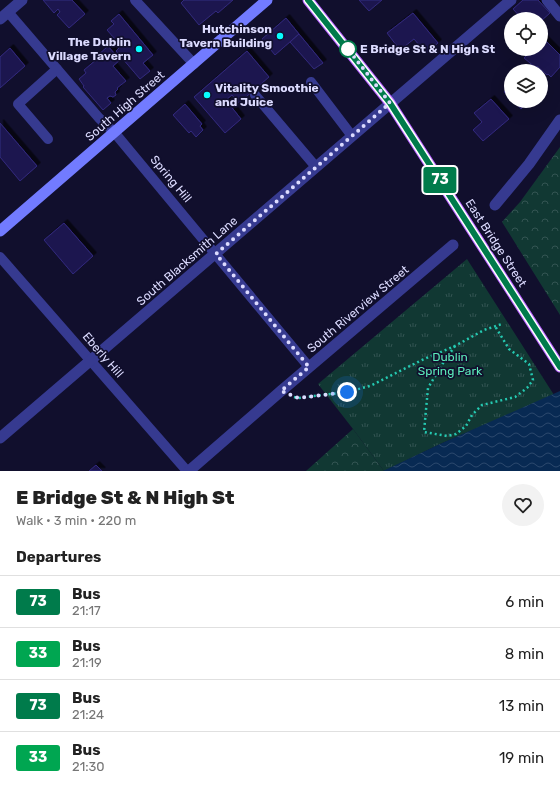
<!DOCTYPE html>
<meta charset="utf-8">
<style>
:root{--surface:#fff;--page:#f2f2f2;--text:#222;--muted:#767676;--line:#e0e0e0}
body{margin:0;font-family:Rubik,sans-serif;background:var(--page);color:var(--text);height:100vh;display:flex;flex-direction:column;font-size:15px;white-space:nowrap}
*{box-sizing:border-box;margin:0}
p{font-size:13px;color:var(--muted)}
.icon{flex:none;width:22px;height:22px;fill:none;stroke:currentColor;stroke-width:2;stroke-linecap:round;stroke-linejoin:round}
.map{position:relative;height:471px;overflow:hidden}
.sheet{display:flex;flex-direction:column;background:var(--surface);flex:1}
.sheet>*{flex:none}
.badge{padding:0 8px;border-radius:3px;font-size:14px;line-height:26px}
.fabs{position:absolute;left:504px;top:12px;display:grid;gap:8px}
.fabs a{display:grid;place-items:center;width:44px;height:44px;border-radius:50%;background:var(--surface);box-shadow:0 4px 16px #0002;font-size:20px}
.you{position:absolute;width:20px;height:20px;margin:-10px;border:3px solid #fff;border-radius:50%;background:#1a73e8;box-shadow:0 0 0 6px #1a73e833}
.map>.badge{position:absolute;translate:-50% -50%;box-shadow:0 0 0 2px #fff}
h2{padding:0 16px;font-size:15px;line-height:36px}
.round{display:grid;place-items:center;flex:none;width:42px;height:42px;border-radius:21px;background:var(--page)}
.headline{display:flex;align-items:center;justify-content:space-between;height:68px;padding:0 16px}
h1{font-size:19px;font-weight:800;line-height:30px}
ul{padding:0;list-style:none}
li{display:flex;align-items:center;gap:12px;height:52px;padding:0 16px;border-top:1px solid var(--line)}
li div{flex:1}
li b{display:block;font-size:15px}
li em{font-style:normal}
li .badge{min-width:44px;font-weight:700;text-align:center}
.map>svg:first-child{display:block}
.grass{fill:url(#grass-tufts)}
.forest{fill:url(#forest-crowns)}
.water{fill:url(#water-waves)}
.building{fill:#1f1950;stroke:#32297e;filter:url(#shadow)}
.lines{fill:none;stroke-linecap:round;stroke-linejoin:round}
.path{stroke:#25c9b1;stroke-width:2.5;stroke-dasharray:2 3;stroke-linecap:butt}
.service{stroke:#363a90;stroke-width:10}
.minor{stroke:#363a90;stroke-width:11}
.secondary{stroke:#727bff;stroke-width:11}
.primary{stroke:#b662ff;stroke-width:11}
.line-casing{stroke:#fff;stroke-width:9}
.line{stroke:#007b4b;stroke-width:6}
.walk{stroke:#dcdbff;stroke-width:4;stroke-dasharray:0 7.2}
.poi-dot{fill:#07fcff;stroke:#110f2d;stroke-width:1.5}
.stop-dot{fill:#fff;stroke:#007b4b;stroke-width:2}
.labels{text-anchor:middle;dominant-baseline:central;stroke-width:3.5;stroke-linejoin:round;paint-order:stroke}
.poi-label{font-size:12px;font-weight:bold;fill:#dcdbff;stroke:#110f2d;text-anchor:end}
.stop-label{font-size:12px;font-weight:bold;fill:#dcdbff;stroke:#110f2d;text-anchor:start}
.street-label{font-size:12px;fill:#dcdbff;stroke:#110f2d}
.park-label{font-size:12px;fill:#5bebba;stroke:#110f2d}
</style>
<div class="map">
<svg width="560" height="471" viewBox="0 0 560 471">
<defs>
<pattern id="grass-tufts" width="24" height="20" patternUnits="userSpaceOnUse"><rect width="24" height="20" fill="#113833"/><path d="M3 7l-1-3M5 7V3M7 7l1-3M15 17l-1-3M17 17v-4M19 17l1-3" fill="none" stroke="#335452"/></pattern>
<pattern id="forest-crowns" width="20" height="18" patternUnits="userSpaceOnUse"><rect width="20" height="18" fill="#113833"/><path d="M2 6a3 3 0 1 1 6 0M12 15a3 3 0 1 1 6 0" fill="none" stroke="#335452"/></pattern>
<pattern id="water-waves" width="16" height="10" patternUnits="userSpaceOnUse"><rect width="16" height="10" fill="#082a53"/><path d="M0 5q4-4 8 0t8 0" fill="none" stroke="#2b486d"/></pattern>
<filter id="shadow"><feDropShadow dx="3.5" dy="-3.5" stdDeviation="0" flood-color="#0009"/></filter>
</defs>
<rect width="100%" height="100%" fill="#110f2d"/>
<polygon class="grass" points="467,259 554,395 440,444 384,471 353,429 318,384"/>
<g class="forest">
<polygon points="560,147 560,315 502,222 520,202"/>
<polygon points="353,429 384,471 306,471"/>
</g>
<polygon class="water" points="560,391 560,471 383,471 440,444"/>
<g class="building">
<polygon points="43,0 72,0 85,14 69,28 57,15 60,12 58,9 54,13"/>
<polygon points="184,0 233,0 218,13 216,11 199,25 181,3"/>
<polygon points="359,0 382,0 369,11"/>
<polygon points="523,0 538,0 550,13 541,21 541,19 522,19 513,9"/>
<polygon points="413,13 438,43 426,53 414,39 400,50 387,33"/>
<polygon points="119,14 153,55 143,63 150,71 140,79 116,51 121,46 107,30 114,24 111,21"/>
<polygon points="286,18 299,34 275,55 262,39"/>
<polygon points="299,34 323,63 314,69 290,42"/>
<polygon points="543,38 560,55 560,67 551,77 548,74 547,75 537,66 536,68 524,58 533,49 541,49 541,40"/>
<polygon points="108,46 120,60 113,66 126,81 117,88 118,89 115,92 116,95 113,97 110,96 107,98 111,103 103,110 83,87 84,86 79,79 86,73 84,70 97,59 96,57"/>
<polygon points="10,48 25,66 0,88 0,57"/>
<polygon points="247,51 269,77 239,103 232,95 226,100 241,119 225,133 194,97"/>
<polygon points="511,85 511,98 504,92"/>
<polygon points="491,99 509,119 483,141 473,130 482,122 474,113"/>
<polygon points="514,101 529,101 521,109"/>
<polygon points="185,104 202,124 200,126 203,130 196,137 191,131 189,133 173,115"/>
<polygon points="0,123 37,166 20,181 0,157"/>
<polygon points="64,223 93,256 73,274 44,240"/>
<polygon points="96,465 102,471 89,471"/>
</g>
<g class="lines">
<g class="path">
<polyline points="455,346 443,363 428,388 424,432 447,436 456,434 466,426 472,415 482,405 515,397 527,388 533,380 529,364 509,349 495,326"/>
<polyline points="294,397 298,398 347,392 370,386 422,360 455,346 484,330 502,324"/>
</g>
<g class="service">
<polyline points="135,0 194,64"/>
<polyline points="8,12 99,118 114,132 309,367"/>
<polyline points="311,82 352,136"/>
<polyline points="255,95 316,167"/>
<polyline points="48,139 18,104 57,69"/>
<polyline points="0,257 187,471"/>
</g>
<g class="minor">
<polyline points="547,0 560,16"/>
<polyline points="0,19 22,0"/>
<polyline points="495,205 529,164 560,120"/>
<polyline points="0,438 511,0"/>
<polyline points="189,471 281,391 453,245"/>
</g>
<polyline class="secondary" points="0,231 267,0"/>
<polyline class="primary" points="308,0 390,103 560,367"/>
</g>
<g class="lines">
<defs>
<polyline id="line" points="308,0 390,103 560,367"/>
</defs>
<use href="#line" class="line-casing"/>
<use href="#line" class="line"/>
<polyline class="walk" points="347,392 298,398 281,391 309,367 216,254 390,103 348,49"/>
</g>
<g class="poi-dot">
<circle cx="280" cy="36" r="4"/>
<circle cx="139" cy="49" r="4"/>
<circle cx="207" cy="95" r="4"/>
</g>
<circle class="stop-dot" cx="348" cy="49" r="8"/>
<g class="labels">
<g class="poi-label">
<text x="272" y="29">Hutchinson<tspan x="272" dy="14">Tavern Building</tspan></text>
<text x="131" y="42">The Dublin<tspan x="131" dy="14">Village Tavern</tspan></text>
<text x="215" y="88" text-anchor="start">Vitality Smoothie<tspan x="215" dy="14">and Juice</tspan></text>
</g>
<g class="stop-label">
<text x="360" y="49">E Bridge St &amp; N High St</text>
</g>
<g class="street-label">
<text transform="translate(125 106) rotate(-41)">South High Street</text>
<text transform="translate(171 179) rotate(50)">Spring Hill</text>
<text transform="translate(496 243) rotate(57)">East Bridge Street</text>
<text transform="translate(187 261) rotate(-41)">South Blacksmith Lane</text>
<text transform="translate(358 309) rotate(-40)">South Riverview Street</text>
<text transform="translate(103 355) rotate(49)">Eberly Hill</text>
</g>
<g class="park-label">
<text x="450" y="357">Dublin<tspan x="450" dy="14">Spring Park</tspan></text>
</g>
</g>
</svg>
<div class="fabs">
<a><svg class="icon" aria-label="locate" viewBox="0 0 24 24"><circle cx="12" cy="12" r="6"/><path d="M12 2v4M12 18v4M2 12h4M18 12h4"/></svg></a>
<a><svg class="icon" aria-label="layers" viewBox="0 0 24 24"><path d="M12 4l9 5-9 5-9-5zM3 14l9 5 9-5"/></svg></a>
</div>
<div class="you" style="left:347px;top:392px"></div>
<b class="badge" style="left:440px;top:180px;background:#007b4b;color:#fff">73</b>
</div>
<section class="sheet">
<div class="headline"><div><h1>E Bridge St &amp; N High St</h1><p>Walk · 3 min · 220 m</p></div><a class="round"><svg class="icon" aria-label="heart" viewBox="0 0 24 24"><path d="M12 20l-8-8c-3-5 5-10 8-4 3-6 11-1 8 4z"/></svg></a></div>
<h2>Departures</h2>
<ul>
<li><span class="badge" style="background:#007b4b;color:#fff">73</span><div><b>Bus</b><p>21:17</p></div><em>6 min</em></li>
<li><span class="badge" style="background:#00a651;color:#fff">33</span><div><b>Bus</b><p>21:19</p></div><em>8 min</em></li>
<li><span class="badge" style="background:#007b4b;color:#fff">73</span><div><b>Bus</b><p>21:24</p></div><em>13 min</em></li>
<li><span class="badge" style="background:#00a651;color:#fff">33</span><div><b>Bus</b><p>21:30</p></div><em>19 min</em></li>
</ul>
</section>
